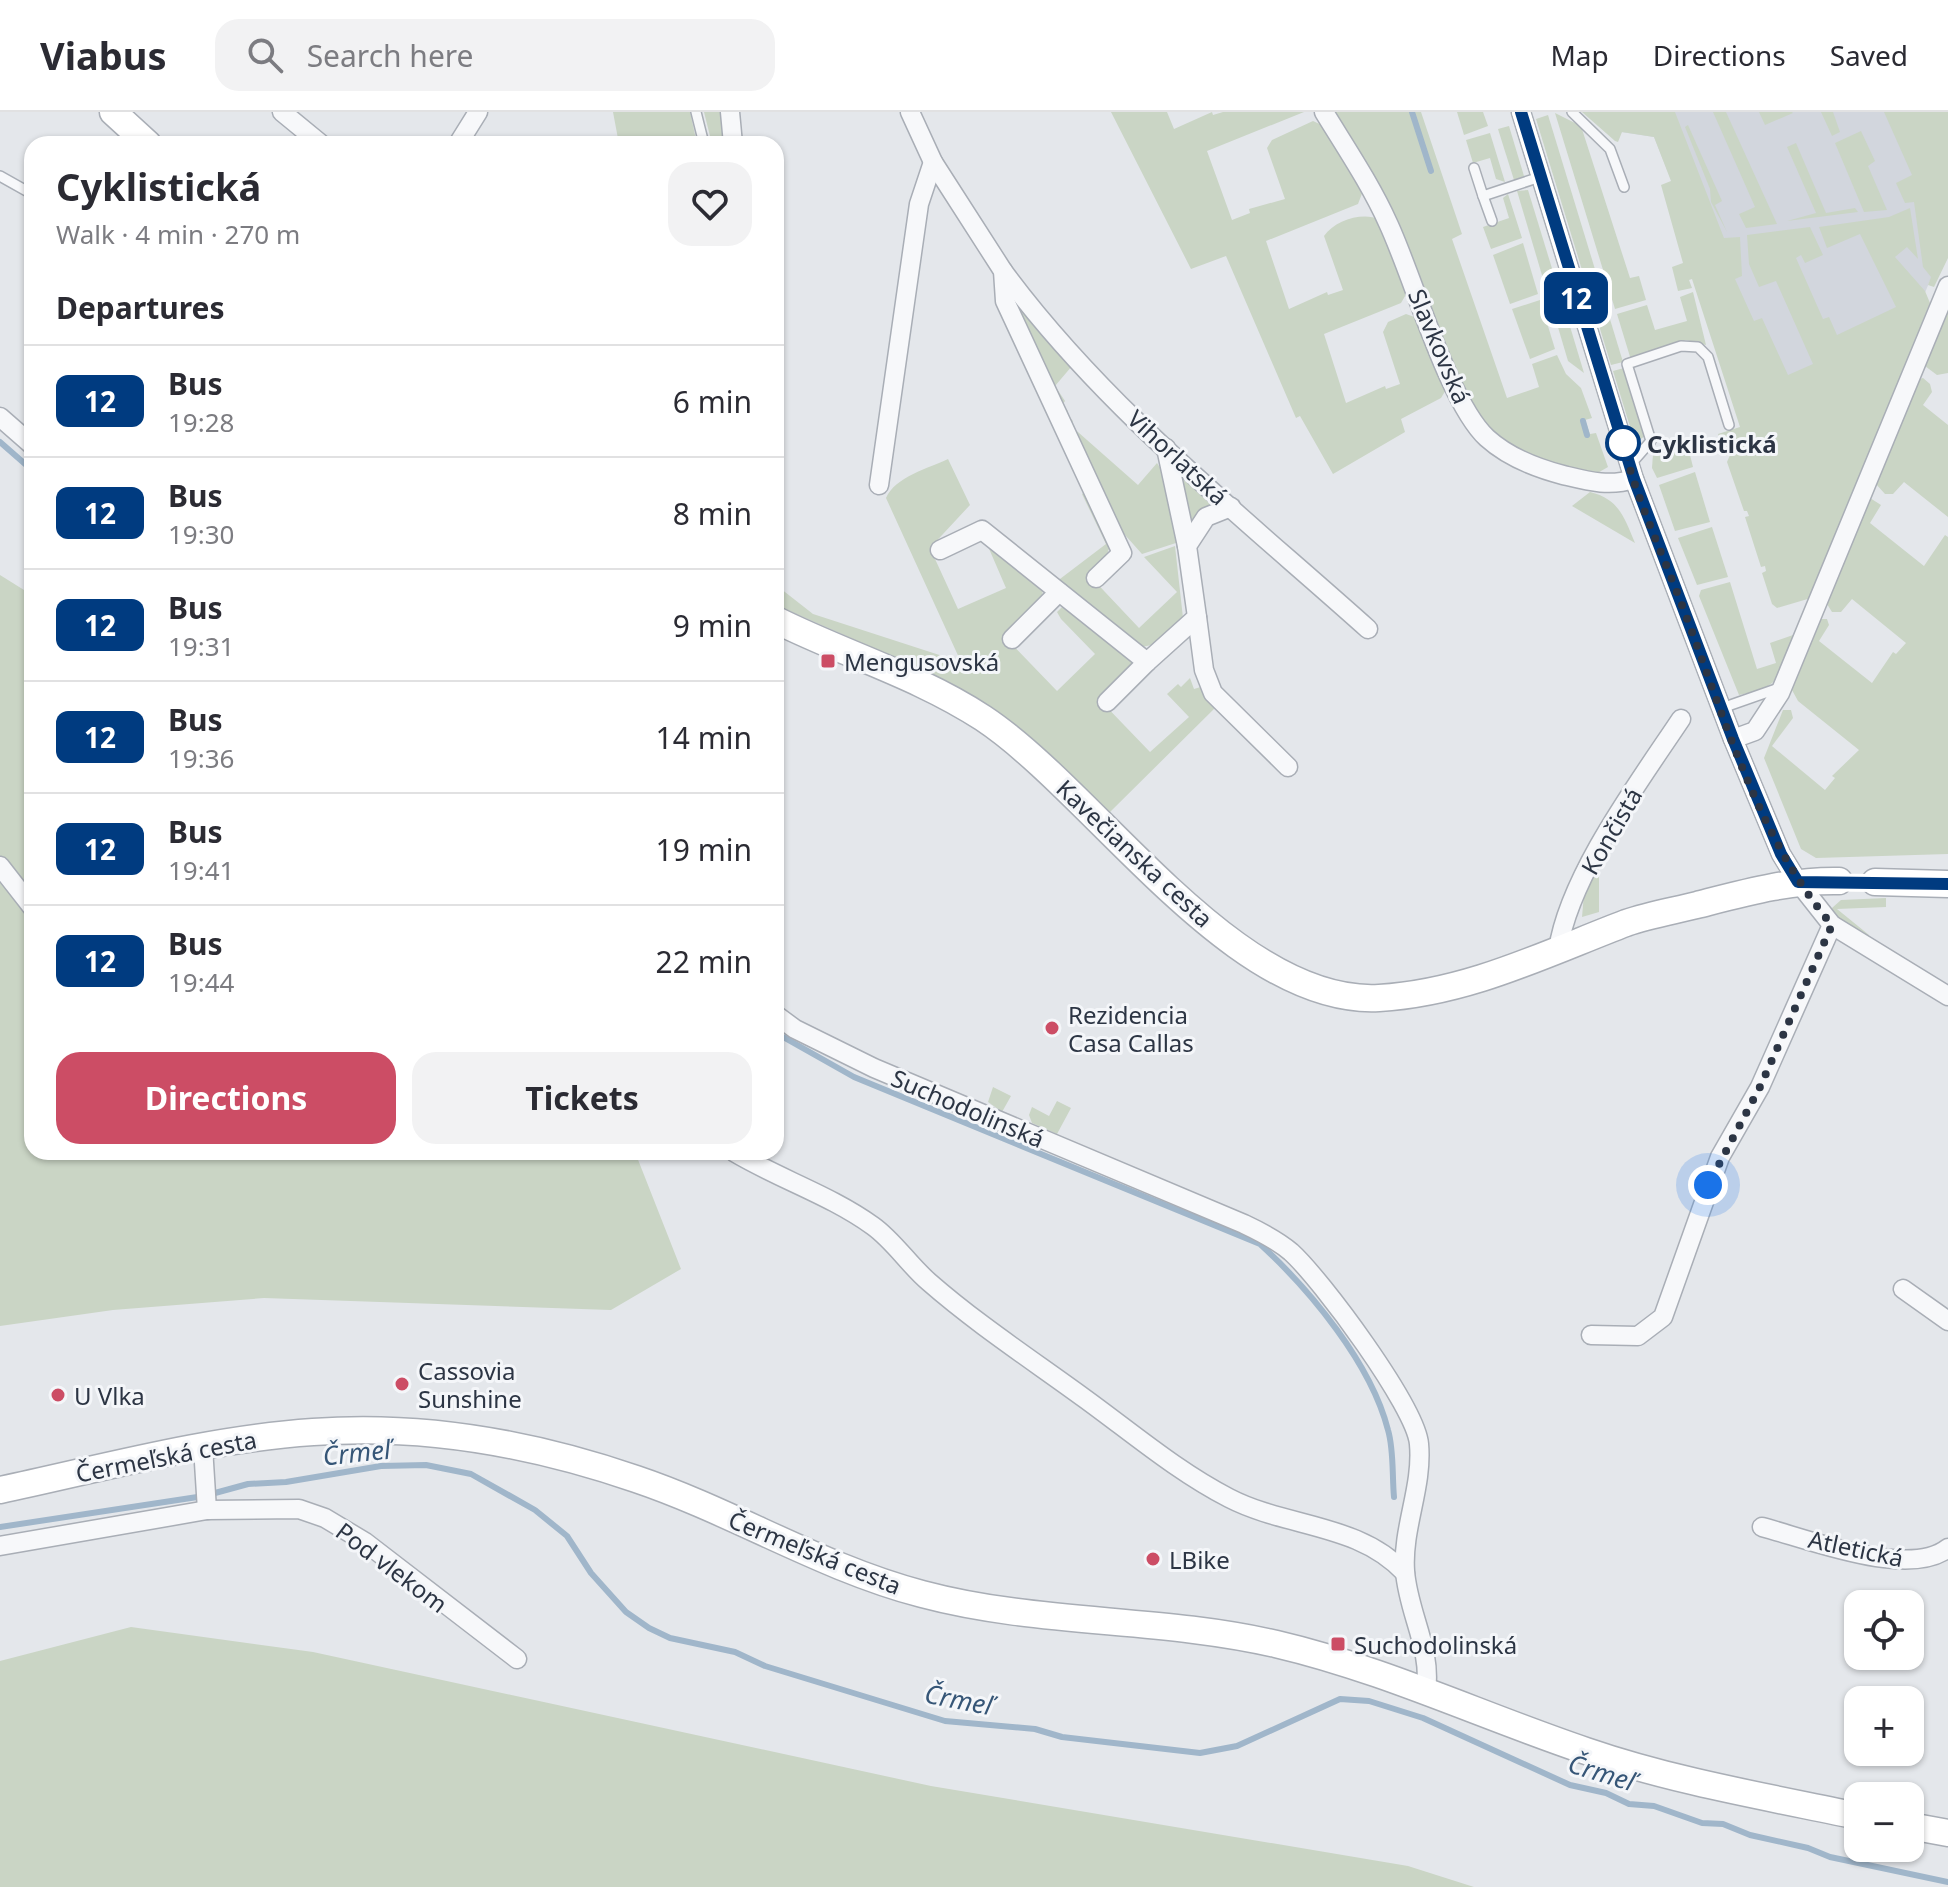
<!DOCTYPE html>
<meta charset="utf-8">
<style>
:root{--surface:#fff;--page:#f2f2f3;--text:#2b2b33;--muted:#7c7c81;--line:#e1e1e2;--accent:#cc4d65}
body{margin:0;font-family:"Noto Sans",sans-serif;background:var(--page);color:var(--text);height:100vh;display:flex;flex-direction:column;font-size:30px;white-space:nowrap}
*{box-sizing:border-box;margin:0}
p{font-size:26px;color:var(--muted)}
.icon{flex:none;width:44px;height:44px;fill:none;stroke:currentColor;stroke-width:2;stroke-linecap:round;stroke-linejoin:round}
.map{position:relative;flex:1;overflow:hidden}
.drawer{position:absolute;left:24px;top:24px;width:760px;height:1024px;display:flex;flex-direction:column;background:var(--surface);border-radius:24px;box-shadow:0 2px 6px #0004}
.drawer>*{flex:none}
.badge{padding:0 16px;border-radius:12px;font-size:28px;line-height:52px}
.tools{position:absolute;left:1844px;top:1478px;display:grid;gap:16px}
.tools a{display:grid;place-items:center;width:80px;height:80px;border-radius:16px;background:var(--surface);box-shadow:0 2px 6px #0004;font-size:40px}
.you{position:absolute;width:40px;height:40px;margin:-20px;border:6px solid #fff;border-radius:50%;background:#1a73e8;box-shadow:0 0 0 12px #1a73e833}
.map>.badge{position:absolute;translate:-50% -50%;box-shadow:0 0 0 4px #fff}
h2{padding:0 32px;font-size:30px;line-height:72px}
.round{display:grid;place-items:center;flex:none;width:84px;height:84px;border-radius:24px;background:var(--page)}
.overview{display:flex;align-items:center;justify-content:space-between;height:136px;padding:0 32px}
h1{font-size:38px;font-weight:700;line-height:60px}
.cta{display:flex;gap:16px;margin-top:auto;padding:16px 32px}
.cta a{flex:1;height:92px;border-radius:24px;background:var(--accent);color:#fff;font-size:32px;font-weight:700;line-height:92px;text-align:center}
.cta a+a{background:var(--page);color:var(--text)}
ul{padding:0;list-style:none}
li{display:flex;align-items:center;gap:24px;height:112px;padding:0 32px;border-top:2px solid var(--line)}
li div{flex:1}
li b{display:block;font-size:30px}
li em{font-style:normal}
li .badge{min-width:88px;font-weight:700;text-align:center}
header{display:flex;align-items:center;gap:48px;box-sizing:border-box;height:112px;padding:0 40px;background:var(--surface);border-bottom:2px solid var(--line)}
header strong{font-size:38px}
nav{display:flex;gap:44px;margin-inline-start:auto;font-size:28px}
.search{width:560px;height:72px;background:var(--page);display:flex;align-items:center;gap:20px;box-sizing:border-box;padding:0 28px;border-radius:24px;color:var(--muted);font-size:30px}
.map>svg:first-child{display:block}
.built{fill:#d2d6dd}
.green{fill:#cad5c5}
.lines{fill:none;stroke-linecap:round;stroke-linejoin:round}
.stream{stroke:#a0b6ca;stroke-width:6}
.lane-casing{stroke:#a9aeb6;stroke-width:12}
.street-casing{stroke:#a9aeb6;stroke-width:21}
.secondary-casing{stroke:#a9aeb6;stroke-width:29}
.lane{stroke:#f7f8fa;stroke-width:9}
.street{stroke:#f7f8fa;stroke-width:18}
.secondary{stroke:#fff;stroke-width:26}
.line-casing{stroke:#fff;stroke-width:18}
.line{stroke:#003b80;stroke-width:12}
.walk{stroke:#2c3544;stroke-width:8;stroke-dasharray:0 14.4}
.stop-dot{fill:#fff;stroke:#003b80;stroke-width:4}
.poi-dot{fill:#cc4d65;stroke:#f4f6f9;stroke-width:3}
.labels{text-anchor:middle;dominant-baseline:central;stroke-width:6;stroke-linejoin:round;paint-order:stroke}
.street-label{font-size:24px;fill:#2c3544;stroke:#f4f6f9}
.stop-label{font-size:24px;font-weight:bold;fill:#2c3544;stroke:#f4f6f9;text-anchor:start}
.poi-label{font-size:24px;fill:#2c3544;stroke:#f4f6f9;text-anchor:start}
.water-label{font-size:26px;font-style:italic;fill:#365677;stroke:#f4f6f9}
</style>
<header>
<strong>Viabus</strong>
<div class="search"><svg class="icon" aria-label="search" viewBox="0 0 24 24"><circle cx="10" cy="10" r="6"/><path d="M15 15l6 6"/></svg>Search here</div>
<nav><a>Map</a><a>Directions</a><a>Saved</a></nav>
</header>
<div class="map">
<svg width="1948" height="1775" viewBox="0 0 1948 1775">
<rect width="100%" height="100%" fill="#e4e7eb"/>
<polygon class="built" points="1591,0 1948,0 1948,126 1821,427 1816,431 1654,25 1621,20"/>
<g class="green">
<polygon points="613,0 690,0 697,32 619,32"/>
<polygon points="704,0 721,0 725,32 712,32"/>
<path d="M1111,0H1167L1174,17L1212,0L1213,3L1223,0H1304L1207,39L1232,108L1250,101L1249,97L1285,87L1267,36L1272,28L1313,9L1326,15L1363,79L1358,92L1266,129L1289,197L1327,180L1328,183L1343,178L1324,124C1335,108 1362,100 1379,107L1408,179L1401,191L1324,222L1346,291L1385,274L1386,277L1400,272L1383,220L1388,210L1406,202L1420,207L1447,276L1441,286L1401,307L1405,320L1333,362L1300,304L1296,306L1226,144L1191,157Z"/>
<polygon points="1333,0 1421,0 1462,122 1452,127 1507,286 1539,275 1532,252 1557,243 1566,262 1581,276 1592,306 1585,308 1590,322 1596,321 1608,355 1594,363 1526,346 1480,310"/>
<polygon points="1457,0 1483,0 1488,14 1464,23"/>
<polygon points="1582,0 1675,0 1724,126 1740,125 1742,164 1735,167 1754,209 1762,206 1788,263 1813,252 1776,169 1759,175 1749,152 1747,123 1810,115 1823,143 1805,151 1801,143 1796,146 1823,207 1829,205 1837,223 1896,195 1860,122 1827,136 1819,115 1889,105 1910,96 1918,147 1907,135 1895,145 1925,179 1930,191 1811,486 1777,496 1772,492 1762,461 1766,459 1765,454 1761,455 1745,405 1749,404 1747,399 1744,399 1727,350 1730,343 1726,344 1718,322 1740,315 1692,167 1689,168 1692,176 1678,179 1672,155 1683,151 1661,73 1671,69 1654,25 1622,20 1618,30 1615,29"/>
<polygon points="1713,0 1726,0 1777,112 1746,116 1739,102 1755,95"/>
<polygon points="1759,0 1792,0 1793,1 1765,13"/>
<polygon points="1821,0 1833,0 1840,20 1832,24"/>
<polygon points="1884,0 1948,0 1948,146 1934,175 1928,173 1931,165 1923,155 1914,90 1905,91 1896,71 1912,63"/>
<polygon points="1555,1 1581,14 1630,166 1639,164 1646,188 1615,197"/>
<polygon points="1548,3 1608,200 1596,204 1536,7"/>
<polygon points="1688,13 1722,89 1715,93 1727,120 1711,90 1710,77 1685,15"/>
<polygon points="1509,14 1524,64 1514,68 1498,17"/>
<polygon points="1861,19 1875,49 1868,54 1887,98 1864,100 1835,31"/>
<polygon points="1490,21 1505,70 1496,67 1490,46 1473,51 1466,28"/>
<polygon points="1796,31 1826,101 1855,96 1858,100 1787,109 1816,101 1787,35"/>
<polygon points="1528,78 1558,176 1547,180 1517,79"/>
<polygon points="1508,82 1522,126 1491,137 1483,115 1509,106 1503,86"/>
<polygon points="1523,131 1538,182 1510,192 1493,143"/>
<polygon points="1693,180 1706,233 1686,228 1631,248 1617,202 1647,193 1655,218 1687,209 1680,185"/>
<polygon points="1560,181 1584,261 1568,249 1549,185"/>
<polygon points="1540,188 1555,237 1530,247 1512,197"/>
<path d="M1015,191L1072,254L1055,274L1065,289L1062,293L1068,299L1066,302L1073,309L1070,313L1138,373L1157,351C1174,375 1176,402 1179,430L1142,442L1117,414L1012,192Z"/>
<polygon points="1948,197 1948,261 1937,263 1925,254"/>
<polygon points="1609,204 1623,250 1611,253 1597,207"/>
<polygon points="1624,256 1645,324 1635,331 1613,259"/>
<polygon points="1923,266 1930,272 1932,280 1923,293 1948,313 1948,405 1904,370 1893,382 1885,382 1876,372 1919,267"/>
<polygon points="1687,331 1693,355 1657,366 1652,356 1653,342"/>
<path d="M948,347L970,393L930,436L958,497L1006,476L987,432L1043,476L1042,486L1004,524L1057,579L1095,542L1061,507L1057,500L1064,493L1132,549L1130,557L1098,586L1150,640L1189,605L1167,582L1178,572L1181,575L1190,566L1194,577L1204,574L1216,595L1109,701L985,592L894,545L776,493V473L813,502L961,550L886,386C895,365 929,356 948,347Z"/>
<polygon points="1695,360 1710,410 1675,419 1659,373"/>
<polygon points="1182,364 1216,393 1187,416 1182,366"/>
<polygon points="1086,379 1110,433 1107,443 1088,462 1139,516 1177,480 1144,445 1175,434 1183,506 1156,532 1142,535 1056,470 1106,432 1082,382"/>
<path d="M1590,380C1619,387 1624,405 1635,431L1572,394Z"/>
<polygon points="1870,386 1881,393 1870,411 1924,454 1945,423 1948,425 1948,742 1816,746 1801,737 1764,646 1783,598 1791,598 1793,606 1772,634 1825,678 1835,666 1832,664 1859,638 1798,589 1792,578 1821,507 1827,507 1829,513 1819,529 1872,571 1893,540 1896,542 1906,531 1852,487 1841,500 1832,500 1827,492"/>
<polygon points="1712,415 1728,465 1697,473 1678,426"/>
<polygon points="0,463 32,483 32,1040 635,1040 681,1157 611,1198 264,1186 113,1198 0,1214"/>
<path d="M1730,470L1757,557L1776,551L1770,531L1796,522C1779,563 1785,574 1739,583L1699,484L1701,478Z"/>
<polygon points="1599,753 1599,800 1582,805 1584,782"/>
<polygon points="1886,786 1886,795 1837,797 1869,823 1866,828 1833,802 1832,796 1841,788"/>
<polygon points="993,975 1011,984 1002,1000 988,990"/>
<polygon points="1057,989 1071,996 1057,1022 1032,1011 1029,1003 1032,995 1049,1004"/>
<polygon points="131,1515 313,1540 931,1674 1408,1754 1474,1775 0,1775 0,1549"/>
</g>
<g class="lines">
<g class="stream">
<polyline points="1412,0 1431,59"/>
<polyline points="1583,309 1587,323"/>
<polyline points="0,330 32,358"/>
<path d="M776,921L854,965L1260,1132C1310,1178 1371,1251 1388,1318C1394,1338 1392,1364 1394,1385"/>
<polyline points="0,1415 204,1384 248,1372 286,1370 381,1354 426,1353 471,1362 535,1398 567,1424 591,1461 626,1500 649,1516 670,1526 735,1540 765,1554 945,1609 1035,1617 1062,1625 1200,1641 1237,1634 1340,1587 1369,1589 1423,1606 1570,1673 1606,1681 1629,1692 1654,1694 1702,1711 1723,1712 1750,1723 1808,1736 1830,1745 1948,1770"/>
</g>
<defs>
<g id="lane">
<polyline points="696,0 704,32"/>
<polyline points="1572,0 1610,37 1624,75"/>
<polyline points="1474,56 1483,84 1540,65"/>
<polyline points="0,64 32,82"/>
<polyline points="1483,84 1492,109"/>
<polyline points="1630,353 1651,329 1627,252 1681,234 1698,235 1708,245 1729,313"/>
<polyline points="1722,596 1779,576"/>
</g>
<g id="street">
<polyline points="282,0 321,32"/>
<polyline points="730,0 733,32"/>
<polyline points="910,0 933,50 1003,159 1005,189 1122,441 1096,466"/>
<path d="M1324,0C1346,36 1371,73 1388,111C1413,164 1448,290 1487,326C1508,345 1536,356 1563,363C1588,369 1609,375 1634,367"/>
<polyline points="1521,0 1634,367 1733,627 1781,742 1798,770 1832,813 1948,884"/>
<polyline points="458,32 478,0"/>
<path d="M1003,159C1104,296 1242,404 1368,517"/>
<polyline points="0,305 32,333"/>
<polyline points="1166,336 1187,434"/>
<polyline points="879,373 919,92 933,50"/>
<polyline points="940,438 982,418 1147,550 1197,505 1187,434 1206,405 1231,395"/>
<polyline points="1197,505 1204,558 1213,581 1288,655"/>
<polyline points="1012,527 1059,480"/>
<polyline points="1107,590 1147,550"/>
<polyline points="1733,627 1755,619 1780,581 1948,174"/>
<polyline points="0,754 32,795"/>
<path d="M1558,838C1569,764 1639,670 1681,607"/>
<path d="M776,903L795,917L874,956L1244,1112C1261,1120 1277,1128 1291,1140C1321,1167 1416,1295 1419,1332C1423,1375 1402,1416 1405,1459C1408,1501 1432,1536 1426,1579"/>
<path d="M734,1040C779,1067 830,1083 873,1114C894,1129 909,1153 929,1170C977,1212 1032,1248 1084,1286C1131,1320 1178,1360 1229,1386C1287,1416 1359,1411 1405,1461"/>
<polyline points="1903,1177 1948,1209"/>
<polyline points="1591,1223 1638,1224 1663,1205 1720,1045 1760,975 1832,813"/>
<polyline points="203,1335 207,1398"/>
<path d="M1762,1415C1808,1427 1909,1467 1948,1436"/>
<polyline points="0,1434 207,1398 299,1397 325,1406 365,1430 517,1547"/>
</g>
<g id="secondary">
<polyline points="113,0 148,32"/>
<path d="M776,508C844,542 919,564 983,606C1095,680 1234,894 1379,886C1467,881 1545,842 1626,811C1649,803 1673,799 1697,793C1744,781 1790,768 1839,769"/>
<polyline points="1875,770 1948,772"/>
<path d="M0,1378C103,1356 208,1327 313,1320C422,1312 534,1332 636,1367C734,1400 822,1456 922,1482C1038,1513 1159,1505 1276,1532C1383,1557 1482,1604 1586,1639C1673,1669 1767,1685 1858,1704"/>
<polyline points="1910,1714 1948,1721"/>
</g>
</defs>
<use href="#lane" class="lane-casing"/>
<use href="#street" class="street-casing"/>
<use href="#secondary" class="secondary-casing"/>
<use href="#lane" class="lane"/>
<use href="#street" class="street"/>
<use href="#secondary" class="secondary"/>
</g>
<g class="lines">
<defs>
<polyline id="line" points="1521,0 1634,367 1733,627 1781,742 1798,770 1948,772"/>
</defs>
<use href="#line" class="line-casing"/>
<use href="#line" class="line"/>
<path class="walk" d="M1623,331C1636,387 1663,442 1683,496C1724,603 1757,725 1832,813L1760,975L1708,1073"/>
</g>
<circle class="stop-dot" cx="1623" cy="331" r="16"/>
<g class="poi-dot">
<rect x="820" y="541" width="16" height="16" rx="4"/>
<circle cx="1052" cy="916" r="8"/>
<circle cx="402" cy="1272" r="8"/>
<circle cx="58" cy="1283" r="8"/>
<circle cx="1153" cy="1447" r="8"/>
<rect x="1330" y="1524" width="16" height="16" rx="4"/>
</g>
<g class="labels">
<g class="street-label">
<text transform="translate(1440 234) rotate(67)">Slavkovská</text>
<text transform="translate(1178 345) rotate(43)">Vihorlatská</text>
<text transform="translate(1611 719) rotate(-60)">Končistá</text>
<text transform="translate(1135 741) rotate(43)">Kavečianska cesta</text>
<text transform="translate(968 996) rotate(23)">Suchodolinská</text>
<text transform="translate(166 1344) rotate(-11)">Čermeľská cesta</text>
<text transform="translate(1856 1436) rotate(12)">Atletická</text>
<text transform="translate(815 1440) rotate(22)">Čermeľská cesta</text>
<text transform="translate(392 1455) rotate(37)">Pod vlekom</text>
</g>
<g class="stop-label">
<text x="1647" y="331">Cyklistická</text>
</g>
<g class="poi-label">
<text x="844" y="549">Mengusovská</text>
<text x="1068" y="902">Rezidencia<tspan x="1068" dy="28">Casa Callas</tspan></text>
<text x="418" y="1258">Cassovia<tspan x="418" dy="28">Sunshine</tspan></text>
<text x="74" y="1283">U Vlka</text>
<text x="1169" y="1447">LBike</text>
<text x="1354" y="1532">Suchodolinská</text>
</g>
<g class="water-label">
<text transform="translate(357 1340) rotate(-6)">Črmeľ</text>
<text transform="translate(959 1587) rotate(11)">Črmeľ</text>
<text transform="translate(1602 1660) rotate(17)">Črmeľ</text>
</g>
</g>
</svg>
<div class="tools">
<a><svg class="icon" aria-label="locate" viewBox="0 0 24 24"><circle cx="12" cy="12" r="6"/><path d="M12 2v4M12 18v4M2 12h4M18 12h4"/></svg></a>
<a>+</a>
<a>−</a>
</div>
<div class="you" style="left:1708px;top:1073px"></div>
<b class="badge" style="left:1576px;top:186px;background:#003b80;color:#fff">12</b>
<section class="drawer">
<div class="overview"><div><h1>Cyklistická</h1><p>Walk · 4 min · 270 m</p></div><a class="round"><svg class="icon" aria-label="heart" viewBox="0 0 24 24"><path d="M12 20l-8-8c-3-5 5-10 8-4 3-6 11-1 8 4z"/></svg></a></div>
<h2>Departures</h2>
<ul>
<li><span class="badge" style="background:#003b80;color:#fff">12</span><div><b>Bus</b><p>19:28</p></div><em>6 min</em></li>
<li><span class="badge" style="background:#003b80;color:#fff">12</span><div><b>Bus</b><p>19:30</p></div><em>8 min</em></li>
<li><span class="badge" style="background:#003b80;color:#fff">12</span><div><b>Bus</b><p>19:31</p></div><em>9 min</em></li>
<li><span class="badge" style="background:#003b80;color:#fff">12</span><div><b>Bus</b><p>19:36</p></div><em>14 min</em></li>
<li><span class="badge" style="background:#003b80;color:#fff">12</span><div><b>Bus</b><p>19:41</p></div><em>19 min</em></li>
<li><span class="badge" style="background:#003b80;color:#fff">12</span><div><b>Bus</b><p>19:44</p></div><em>22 min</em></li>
</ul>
<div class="cta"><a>Directions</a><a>Tickets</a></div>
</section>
</div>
